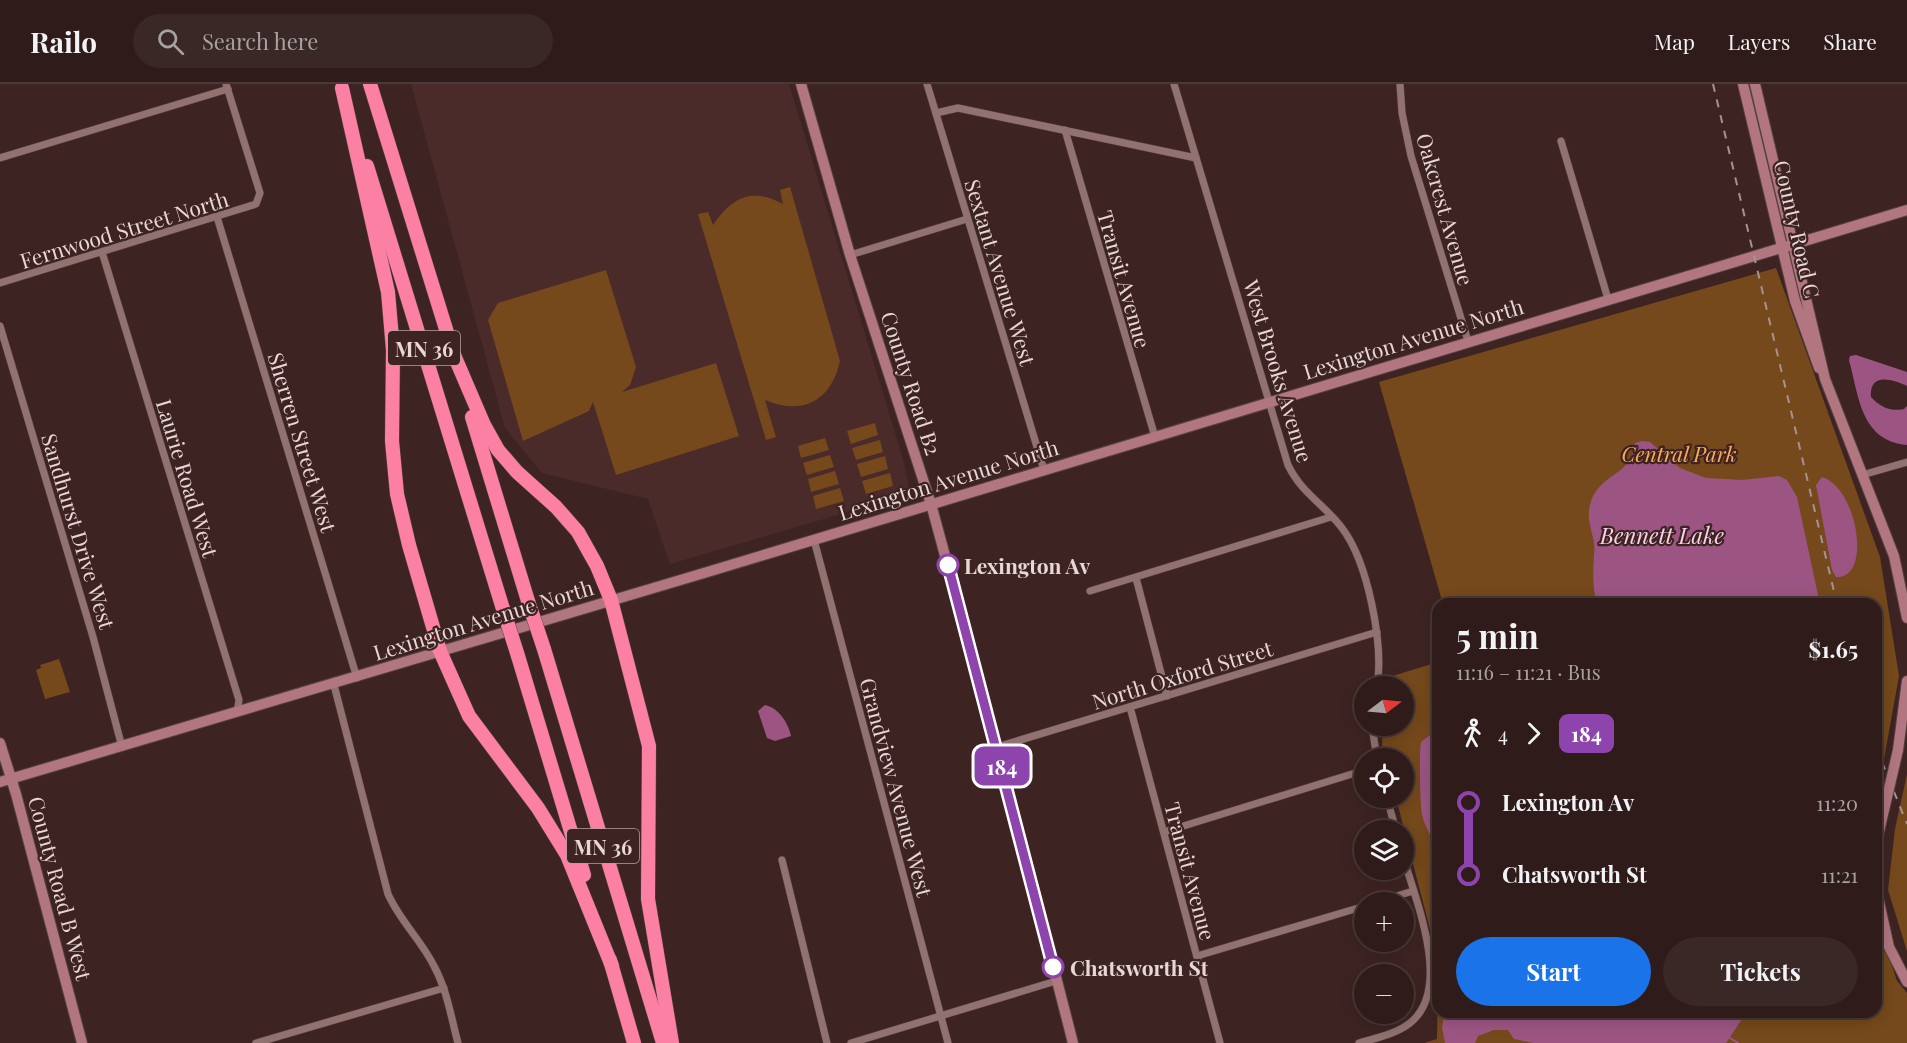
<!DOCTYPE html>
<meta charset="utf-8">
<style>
:root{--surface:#2e1b1a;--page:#3a2827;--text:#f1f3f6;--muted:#a7a1a2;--line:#493939;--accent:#1a73e8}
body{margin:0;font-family:"Playfair Display",serif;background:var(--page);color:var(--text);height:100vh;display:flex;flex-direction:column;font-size:22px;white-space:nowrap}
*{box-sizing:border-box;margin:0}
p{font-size:20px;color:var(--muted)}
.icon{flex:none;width:33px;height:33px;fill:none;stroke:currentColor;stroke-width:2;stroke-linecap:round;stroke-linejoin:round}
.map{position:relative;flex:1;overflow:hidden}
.drawer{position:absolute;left:1432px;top:514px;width:450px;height:420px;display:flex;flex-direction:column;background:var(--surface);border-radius:18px;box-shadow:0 3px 15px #0003,0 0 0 2px var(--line)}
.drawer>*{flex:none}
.badge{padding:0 12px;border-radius:9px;font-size:21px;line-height:39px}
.needle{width:39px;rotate:74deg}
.tools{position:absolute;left:1354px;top:592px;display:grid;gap:12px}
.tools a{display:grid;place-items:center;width:60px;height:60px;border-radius:50%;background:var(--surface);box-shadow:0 3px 15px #0003,0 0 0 2px var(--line);font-size:30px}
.map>.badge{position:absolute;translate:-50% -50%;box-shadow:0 0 0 3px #fff}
.legs{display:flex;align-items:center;gap:9px;height:66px;padding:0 24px;font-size:20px}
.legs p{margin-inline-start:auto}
.headline{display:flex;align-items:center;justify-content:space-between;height:102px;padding:0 24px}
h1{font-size:33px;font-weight:700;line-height:45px}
.cta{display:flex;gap:12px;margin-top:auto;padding:12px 24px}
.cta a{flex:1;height:69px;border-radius:36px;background:var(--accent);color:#fff;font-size:24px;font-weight:700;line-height:69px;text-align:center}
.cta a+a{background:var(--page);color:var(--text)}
ul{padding:0 24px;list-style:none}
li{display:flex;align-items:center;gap:21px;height:72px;font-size:22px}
li i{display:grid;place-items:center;width:9px;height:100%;margin:0 8px;background:currentColor}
li i::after{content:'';width:15px;height:15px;margin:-8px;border:4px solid;border-radius:50%;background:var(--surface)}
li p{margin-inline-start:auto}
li:first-child i{background:linear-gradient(#0000 50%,currentColor 0)}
li:last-child i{background:linear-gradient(currentColor 50%,#0000 0)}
header{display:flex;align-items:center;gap:36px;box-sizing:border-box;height:84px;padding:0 30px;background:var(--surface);border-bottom:2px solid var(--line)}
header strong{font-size:28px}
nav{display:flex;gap:33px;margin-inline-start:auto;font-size:21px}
.search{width:420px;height:54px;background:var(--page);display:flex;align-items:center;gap:15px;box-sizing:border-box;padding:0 21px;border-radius:33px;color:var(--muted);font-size:22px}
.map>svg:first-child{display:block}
.built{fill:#4b2b29}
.green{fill:#75491b}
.water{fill:#9c5582}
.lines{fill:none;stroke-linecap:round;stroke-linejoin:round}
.stream{stroke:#9c5582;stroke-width:2}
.street-casing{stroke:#564240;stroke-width:8}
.secondary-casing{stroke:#564240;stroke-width:12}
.highway-casing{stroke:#564240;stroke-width:15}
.street{stroke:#917270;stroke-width:7}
.secondary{stroke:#b17680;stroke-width:10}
.highway{stroke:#fb80a4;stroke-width:14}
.rail{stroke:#a69291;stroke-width:2;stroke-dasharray:8 8;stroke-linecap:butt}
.secondary-bridge-casing{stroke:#564240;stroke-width:12;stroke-linecap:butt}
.highway-bridge-casing{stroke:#564240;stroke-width:15;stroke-linecap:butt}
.secondary-bridge{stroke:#b17680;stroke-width:10}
.highway-bridge{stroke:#fb80a4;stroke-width:14}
.line-1-casing{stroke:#fff;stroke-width:14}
.line-1{stroke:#8e44ad;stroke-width:9}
.stop-1-dot{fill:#fff;stroke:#8e44ad;stroke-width:3}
.labels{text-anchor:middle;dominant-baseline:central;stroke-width:4.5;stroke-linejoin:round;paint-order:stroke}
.shield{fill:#3d2423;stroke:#b5a1a0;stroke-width:1.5}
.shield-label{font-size:20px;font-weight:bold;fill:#e8d7d5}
.street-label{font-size:21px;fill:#e8d7d5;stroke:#3d2423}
.park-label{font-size:21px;font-style:italic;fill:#feaa54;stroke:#3d2423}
.stop-label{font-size:21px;font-weight:bold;fill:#e8d7d5;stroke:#3d2423;text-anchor:start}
.water-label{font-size:22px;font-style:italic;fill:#fbd1ea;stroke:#3d2423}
</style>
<header>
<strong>Railo</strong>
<div class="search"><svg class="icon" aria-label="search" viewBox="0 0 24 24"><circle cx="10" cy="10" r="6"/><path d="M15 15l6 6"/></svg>Search here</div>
<nav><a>Map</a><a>Layers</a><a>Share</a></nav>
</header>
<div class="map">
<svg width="1907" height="959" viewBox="0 0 1907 959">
<rect width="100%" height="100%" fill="#3d2423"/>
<polygon class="built" points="411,0 789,0 903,375 909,404 902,412 670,480 648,415 542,389 505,344"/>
<g class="green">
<path d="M790,103L840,277C831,317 803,332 765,316L776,353L766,356L698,130L708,128L713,141C732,113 752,103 783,120L780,106Z"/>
<polygon points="1776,184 1880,473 1899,592 1877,714 1876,520 1443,520 1379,298"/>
<polygon points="606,186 636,283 630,301 622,308 716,279 739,352 616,391 593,318 589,327 523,357 488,236 498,219"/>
<polygon points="875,339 878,351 851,360 847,347"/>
<polygon points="825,354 829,366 801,374 798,362"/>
<polygon points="880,356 883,368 856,376 852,364"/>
<polygon points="830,371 834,383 807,391 803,379"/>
<polygon points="885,372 888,385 861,393 857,380"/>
<polygon points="835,387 839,400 811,408 808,395"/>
<polygon points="890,389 893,402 866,410 862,397"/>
<polygon points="840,404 844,417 816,425 813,412"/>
<polygon points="59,575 70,608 45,615 36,586 41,584 40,581"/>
<polygon points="1438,578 1438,876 1396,714 1404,714 1404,675 1386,675 1382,662 1383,642 1404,642 1404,603 1385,603 1386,594"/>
<polygon points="1907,690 1907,867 1888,806 1895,745"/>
<polygon points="1877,836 1897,897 1907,909 1907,959 1424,959 1437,955 1438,889 1438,928 1876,928"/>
</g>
<g class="water">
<path d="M1856,271L1907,288V302C1893,295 1869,288 1871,313C1880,323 1891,328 1904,325L1907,322V361C1861,357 1859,313 1849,276L1850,272Z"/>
<path d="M1642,357L1650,358L1680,384L1706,394L1742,396L1779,392L1787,396L1797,413L1820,520H1598C1592,509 1593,484 1594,471C1597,454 1585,439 1590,421C1596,396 1619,392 1629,377C1632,372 1633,365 1635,359Z"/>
<path d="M1822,393C1857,403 1873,495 1836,493L1832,486L1816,401Z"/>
<path d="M765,621C779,624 788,639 791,652L775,657L767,654L758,627Z"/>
<path d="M1438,645V766C1433,755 1424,742 1422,730C1420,719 1419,668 1421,658Z"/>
<polygon points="1445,929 1445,928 1746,929 1726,959 1533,959 1514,955 1508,946 1494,946 1478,952 1475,959 1445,959 1442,943"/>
</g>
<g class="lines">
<polyline class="stream" points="1730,954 1738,959"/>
<defs>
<g id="street">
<polyline points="927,0 1044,386"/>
<path d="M1174,0L1288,381C1302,410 1324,420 1342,444C1368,478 1384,561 1377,603"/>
<polyline points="1400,0 1402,29 1411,72 1468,257"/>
<polyline points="936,29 958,24 1196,74"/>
<polyline points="1065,46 1155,353"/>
<polyline points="1561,57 1608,215"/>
<polyline points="0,74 228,5"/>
<polyline points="217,133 357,594"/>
<polyline points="102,168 239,616 237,629"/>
<polyline points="850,171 967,135"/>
<polyline points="0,199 256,120 260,109 226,0"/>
<polyline points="0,242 93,553 122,663"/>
<polyline points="1862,391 1907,378"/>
<polyline points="814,456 948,959"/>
<polyline points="1136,494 1167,612"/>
<polyline points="1090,507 1331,433"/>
<path d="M334,601L388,810C400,837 421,856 434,882C447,906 451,933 458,959"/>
<polyline points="1130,623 1220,959"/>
<polyline points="1372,642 1377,675"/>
<polyline points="997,663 1377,548"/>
<polyline points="1387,714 1396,747"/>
<polyline points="1164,748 1365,686"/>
<polyline points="782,776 827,959"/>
<polyline points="1374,819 1413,807"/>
<polyline points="1197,872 1365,822"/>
<polyline points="256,959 444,904"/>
<polyline points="851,959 1056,897"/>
<path d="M1359,959C1376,954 1396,950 1410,939C1453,905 1416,818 1404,775"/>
</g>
<g id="secondary">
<polyline points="801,0 850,171 931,420 997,663 1073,959"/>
<polyline points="1743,0 1795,217 1819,284"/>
<polyline points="1755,0 1825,295 1894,472 1907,534"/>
<polyline points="0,659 16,710 82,959"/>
<polyline points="1898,666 1907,597"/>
<polyline points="0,698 704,489 1907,126"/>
<polyline points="1876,762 1880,743"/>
<polyline points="1876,804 1889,863 1907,898"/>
</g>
<g id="highway">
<polyline points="370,0 454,271"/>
<polyline points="342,4 388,208 393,266 392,357 397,410 409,461 440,567 469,632 538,724 567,771 612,882"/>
<polyline points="367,82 503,525"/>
<polyline points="451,264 484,341 498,366 517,388 556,423 578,448 597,482 611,516 649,662 648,815 672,959"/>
<polyline points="472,333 528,517"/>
<polyline points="544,565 663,959"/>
<polyline points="518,572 584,791"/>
<polyline points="610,876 634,959"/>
</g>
</defs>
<use href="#street" class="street-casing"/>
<use href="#secondary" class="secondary-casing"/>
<use href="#highway" class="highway-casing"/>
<use href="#street" class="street"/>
<use href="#secondary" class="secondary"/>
<use href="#highway" class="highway"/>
<g class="rail">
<polyline points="1713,0 1837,520"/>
<polyline points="1876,663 1907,740"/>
</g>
<defs>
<polyline id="secondary-bridge" points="1880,743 1898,666"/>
<g id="highway-bridge">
<polyline points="528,517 544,565"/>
<polyline points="503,525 518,572"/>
</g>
</defs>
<use href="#secondary-bridge" class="secondary-bridge-casing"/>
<use href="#highway-bridge" class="highway-bridge-casing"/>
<use href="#secondary-bridge" class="secondary-bridge"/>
<use href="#highway-bridge" class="highway-bridge"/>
</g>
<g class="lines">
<defs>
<polyline id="line-1" points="948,481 1053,883"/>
</defs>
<use href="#line-1" class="line-1-casing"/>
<use href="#line-1" class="line-1"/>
</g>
<g class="stop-1-dot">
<circle cx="948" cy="481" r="10"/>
<circle cx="1053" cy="883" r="10"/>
</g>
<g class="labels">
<g class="shield">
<rect x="388" y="247" width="72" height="34" rx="4.5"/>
<rect x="567" y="745" width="72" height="34" rx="4.5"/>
</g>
<g class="shield-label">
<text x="424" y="264">MN 36</text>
<text x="603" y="762">MN 36</text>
</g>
<g class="street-label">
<text transform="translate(1446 125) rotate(74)">Oakcrest Avenue</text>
<text transform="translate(124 145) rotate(-17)">Fernwood Street North</text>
<text transform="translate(1798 145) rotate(77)">County Road C</text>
<text transform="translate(1001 188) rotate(73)">Sextant Avenue West</text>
<text transform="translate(1125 195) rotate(74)">Transit Avenue</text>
<text transform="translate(1413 254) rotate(-17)">Lexington Avenue North</text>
<text transform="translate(1279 287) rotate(73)">West Brooks Avenue</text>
<text transform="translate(912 299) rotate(72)">County Road B2</text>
<text transform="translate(303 358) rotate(73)">Sherren Street West</text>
<text transform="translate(188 394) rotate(73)">Laurie Road West</text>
<text transform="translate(948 395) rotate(-17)">Lexington Avenue North</text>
<text transform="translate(79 447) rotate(73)">Sandhurst Drive West</text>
<text transform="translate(483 535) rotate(-17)">Lexington Avenue North</text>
<text transform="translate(1182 590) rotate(-17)">North Oxford Street</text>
<text transform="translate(897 703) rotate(75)">Grandview Avenue West</text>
<text transform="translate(1191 787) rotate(75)">Transit Avenue</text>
<text transform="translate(61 804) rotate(75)">County Road B West</text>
</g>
<g class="park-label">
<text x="1679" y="369">Central Park</text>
</g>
<g class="stop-label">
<text x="964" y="481">Lexington Av</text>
<text x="1070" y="883">Chatsworth St</text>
</g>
<g class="water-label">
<text x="1662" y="451">Bennett Lake</text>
</g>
</g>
</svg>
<div class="tools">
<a><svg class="needle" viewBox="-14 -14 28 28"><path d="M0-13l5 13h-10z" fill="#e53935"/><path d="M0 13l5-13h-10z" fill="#a7a1a2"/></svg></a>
<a><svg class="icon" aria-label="locate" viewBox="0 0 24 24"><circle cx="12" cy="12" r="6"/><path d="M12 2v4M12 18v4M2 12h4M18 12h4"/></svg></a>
<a><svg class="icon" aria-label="layers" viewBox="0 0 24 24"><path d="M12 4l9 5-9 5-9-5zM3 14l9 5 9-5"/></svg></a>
<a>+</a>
<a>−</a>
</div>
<b class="badge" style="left:1002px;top:682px;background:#8e44ad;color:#fff">184</b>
<section class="drawer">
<div class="headline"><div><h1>5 min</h1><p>11:16 – 11:21 · Bus</p></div><b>$1.65</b></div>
<div class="legs"><svg class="icon" aria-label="walk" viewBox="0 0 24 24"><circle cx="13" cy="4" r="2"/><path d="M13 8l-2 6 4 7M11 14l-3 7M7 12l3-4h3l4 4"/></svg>4<svg class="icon" aria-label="forward" viewBox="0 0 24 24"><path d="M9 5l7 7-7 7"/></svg><b class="badge" style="background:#8e44ad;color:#fff">184</b></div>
<ul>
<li><i style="color:#8e44ad"></i><b>Lexington Av</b><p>11:20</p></li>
<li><i style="color:#8e44ad"></i><b>Chatsworth St</b><p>11:21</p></li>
</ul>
<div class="cta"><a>Start</a><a>Tickets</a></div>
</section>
</div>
